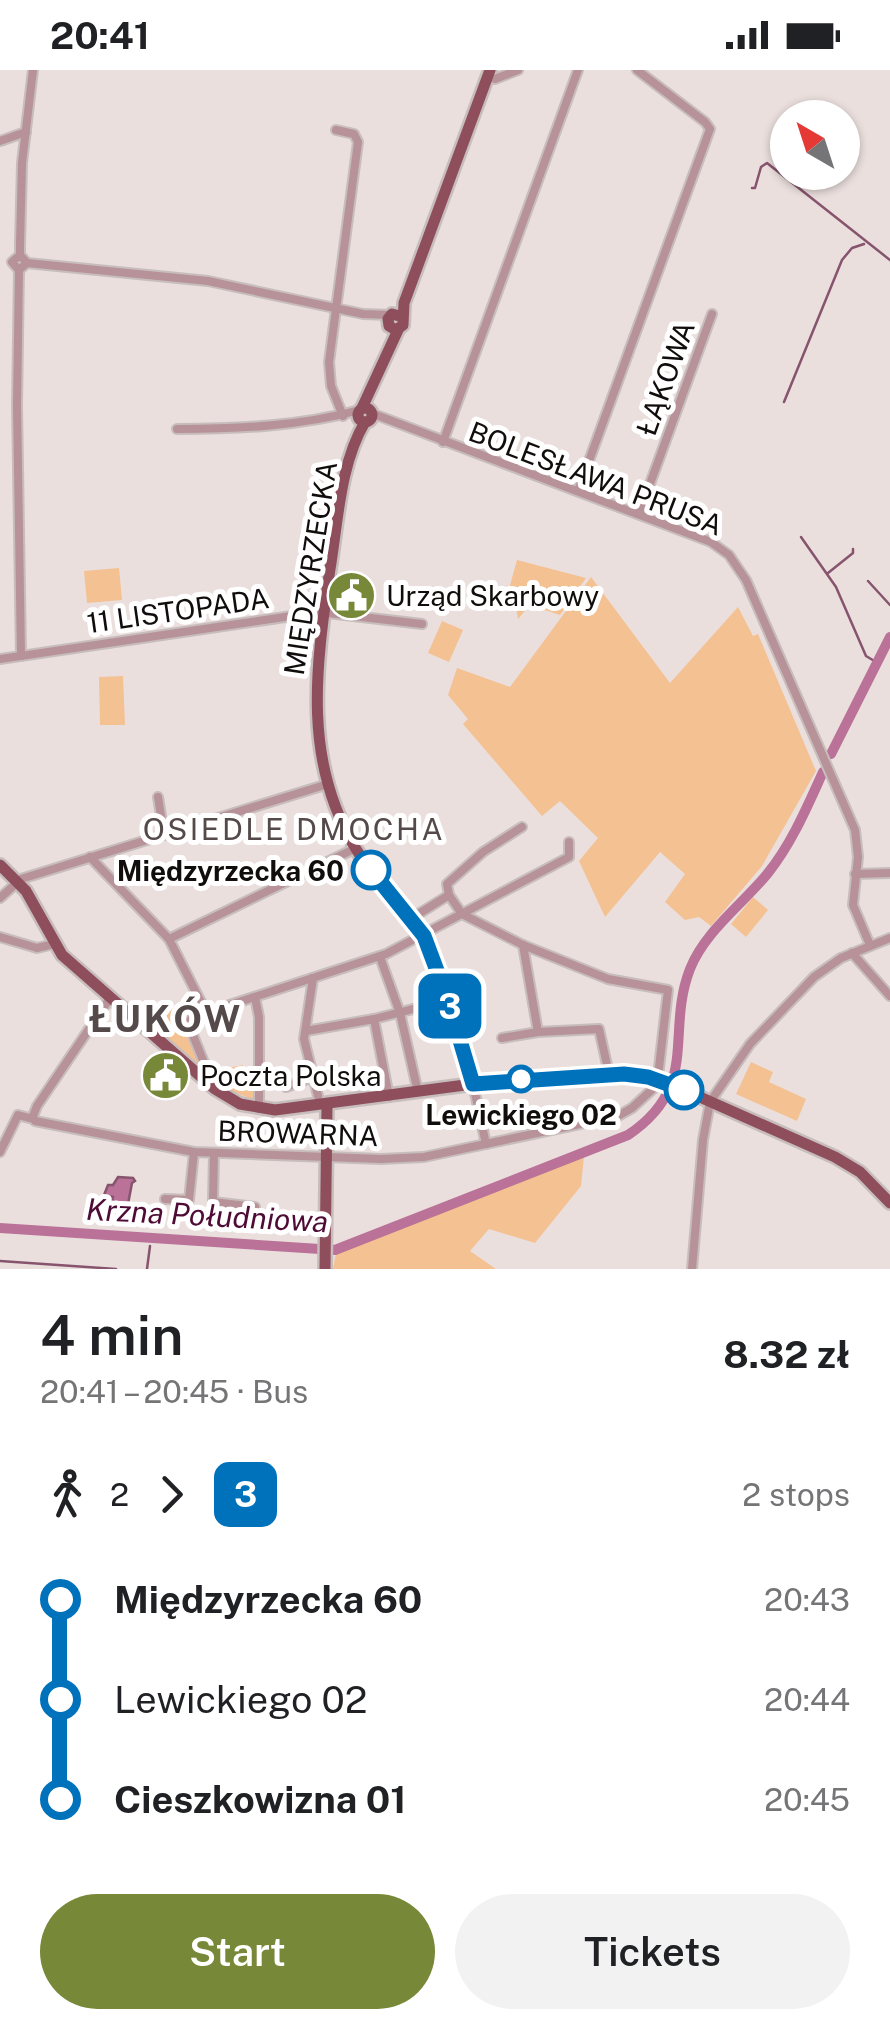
<!DOCTYPE html>
<meta charset="utf-8">
<style>
:root{--surface:#fff;--page:#f2f2f2;--text:#202124;--muted:#757577;--accent:#778838}
body{margin:0;font-family:"Public Sans",sans-serif;background:var(--page);color:var(--text);height:100vh;display:flex;flex-direction:column;font-size:38px;white-space:nowrap}
*{box-sizing:border-box;margin:0}
p{font-size:32px;color:var(--muted)}
.icon{flex:none;width:55px;height:55px;fill:none;stroke:currentColor;stroke-width:2;stroke-linecap:round;stroke-linejoin:round}
.map{position:relative;height:1199px;overflow:hidden}
.panel{display:flex;flex-direction:column;background:var(--surface);flex:1}
.panel>*{flex:none}
.badge{padding:0 20px;border-radius:15px;font-size:35px;line-height:65px}
.needle{width:65px;rotate:321deg}
.buttons{position:absolute;left:770px;top:30px;display:grid;gap:20px}
.buttons a{display:grid;place-items:center;width:90px;height:90px;border-radius:50%;background:var(--surface);box-shadow:0 2px 8px #0004;font-size:50px}
.map>.badge{position:absolute;translate:-50% -50%;box-shadow:0 0 0 5px #fff}
.legs{display:flex;align-items:center;gap:15px;height:110px;padding:0 40px;font-size:32px}
.legs p{margin-inline-start:auto}
.head{display:flex;align-items:center;justify-content:space-between;height:170px;padding:0 40px}
h1{font-size:55px;font-weight:600;line-height:75px}
.action{display:flex;gap:20px;margin-top:auto;padding:20px 40px}
.action a{flex:1;height:115px;border-radius:60px;background:var(--accent);color:#fff;font-size:40px;font-weight:600;line-height:115px;text-align:center}
.action a+a{background:var(--page);color:var(--text)}
ul{padding:0 40px;list-style:none}
li{display:flex;align-items:center;gap:35px;height:100px;font-size:38px}
li i{display:grid;place-items:center;width:15px;height:100%;margin:0 12px;background:currentColor}
li i::after{content:'';width:25px;height:25px;margin:-12px;border:8px solid;border-radius:50%;background:var(--surface)}
li p{margin-inline-start:auto}
li:first-child i{background:linear-gradient(#0000 50%,currentColor 0)}
li:last-child i{background:linear-gradient(currentColor 50%,#0000 0)}
.status{display:flex;justify-content:space-between;align-items:center;height:70px;padding:0 50px;background:var(--surface);direction:ltr}
.status svg{height:28px;fill:currentColor}
.map>svg:first-child{display:block}
.green{fill:#f4c193}
.water{fill:#ba7298;stroke:#87546e;stroke-width:2.5}
.lines{fill:none;stroke-linecap:round;stroke-linejoin:round}
.stream{stroke:#87546e;stroke-width:2.5}
.river{stroke:#ba7298;stroke-width:10}
.minor-casing{stroke:#c7bdbc;stroke-width:12}
.major-casing{stroke:#c7bdbc;stroke-width:16}
.minor{stroke:#b79298;stroke-width:8}
.major{stroke:#8e4e5c;stroke-width:11}
.line-1-casing{stroke:#fff;stroke-width:22}
.line-1{stroke:#0072bc;stroke-width:15}
.stop-1-dot{fill:#fff;stroke:#0072bc;stroke-width:5}
.labels{text-anchor:middle;dominant-baseline:central;stroke-width:10;stroke-linejoin:round;paint-order:stroke}
.street-label{font-size:28px;fill:#100d0c;stroke:#fff}
.poi-label{font-size:28px;fill:#100d0c;stroke:#fff;text-anchor:start}
.stop-label{font-size:28px;font-weight:bold;fill:#100d0c;stroke:#fff;text-anchor:end}
.neighbourhood-label{font-size:30px;letter-spacing:2.5px;fill:#544a49;stroke:#fff}
.water-label{font-size:30px;font-style:italic;fill:#4e0b35;stroke:#fff}
.district-label{font-size:38px;font-weight:bold;letter-spacing:2.5px;fill:#544a49;stroke:#fff}
</style>
<div class="status"><b>20:41</b><svg viewBox="0 0 49 12"><path d="M0 12V9h3v3zM5 12V6h3v6zM10 12V3h3v9zM15 12V0h3v12zM26 1h20v11H26zM47 4h2v5h-2z"/></svg></div>
<div class="map">
<svg width="890" height="1199" viewBox="0 0 890 1199">
<rect width="100%" height="100%" fill="#eadfdd"/>
<g class="green">
<polygon points="517,490 586,508 560,545 530,535 518,549 515,529 507,526"/>
<polygon points="119,498 122,530 87,533 84,501"/>
<polygon points="591,507 670,613 738,537 753,566 758,564 816,701 762,796 711,856 699,847 685,850 665,832 685,804 660,782 605,847 579,791 598,768 560,731 542,746 463,654 468,649 448,625 457,598 510,617"/>
<polygon points="442,551 463,560 449,592 428,583"/>
<polygon points="123,606 125,655 100,655 99,607"/>
<polygon points="753,827 768,840 746,867 731,854"/>
<polygon points="170,931 199,992 195,995 141,948 152,938 155,940"/>
<polygon points="751,992 773,1002 769,1012 806,1029 797,1051 736,1024"/>
<polygon points="243,995 243,1016 255,1012 254,1030 226,1019 214,1001"/>
<polygon points="584,1086 581,1116 535,1173 489,1159 470,1181 496,1199 333,1199 336,1183"/>
</g>
<polygon class="water" points="118,1107 133,1108 135,1111 132,1113 125,1150 109,1146 113,1127 104,1125 108,1115 113,1115"/>
<g class="lines">
<g class="stream">
<polyline points="752,118 755,118 761,97 767,93 890,190"/>
<polyline points="784,332 842,190 852,178 864,174"/>
<polyline points="801,467 836,517 866,586 876,592"/>
<polyline points="828,503 853,483 853,479"/>
<polyline points="868,511 890,535"/>
<polyline points="151,1170 151,1168"/>
<polyline points="0,1191 116,1199"/>
<polyline points="147,1199 150,1176"/>
</g>
<g class="river">
<polyline points="831,684 890,567"/>
<path d="M0,1158L335,1180L628,1065C701,1016 665,963 690,899C705,861 743,834 768,803C792,773 807,737 823,702"/>
</g>
<defs>
<g id="minor">
<polyline points="488,7 495,9 518,0"/>
<polyline points="336,60 354,64 358,72 329,292 331,316 343,346"/>
<polyline points="0,71 26,62"/>
<polyline points="20,185 12,192 19,200 27,193 20,185 20,175 22,93 33,0"/>
<polyline points="27,193 208,211 363,244 390,245"/>
<polyline points="19,200 17,335 21,586"/>
<polyline points="371,343 711,472 729,485 746,510 855,760 858,787 853,835 870,875"/>
<path d="M177,359C239,359 300,356 360,340"/>
<polyline points="443,372 578,0"/>
<polyline points="578,421 710,59 705,52 637,0"/>
<polyline points="639,444 712,244"/>
<polyline points="0,589 319,542 422,554"/>
<polyline points="158,727 164,765"/>
<polyline points="90,787 169,869 206,942"/>
<polyline points="855,804 890,803"/>
<polyline points="0,828 21,809 328,714"/>
<polyline points="412,848 449,825"/>
<polyline points="0,867 37,878 54,874"/>
<polyline points="169,869 356,778"/>
<polyline points="523,875 538,962 599,959 609,1004"/>
<polyline points="852,883 890,926"/>
<polyline points="380,887 400,943 418,1022"/>
<polyline points="313,908 304,969 318,1026"/>
<polyline points="255,927 259,947 259,1039"/>
<polyline points="110,928 37,1036 33,1046 35,1051 194,1082 381,1089 424,1087 618,1046 632,1038 657,1015 668,920 608,909 523,875 462,844 449,825 447,814 483,782 522,757"/>
<polyline points="374,949 389,1027"/>
<polyline points="306,961 374,949 448,930"/>
<polyline points="502,968 538,962"/>
<polyline points="205,1011 207,1000 188,953 193,947 386,884 569,787 569,772"/>
<polyline points="473,1014 486,1074"/>
<polyline points="286,1017 313,1007"/>
<polyline points="0,1082 18,1045 33,1049"/>
<polyline points="214,1083 213,1132 255,1137"/>
<polyline points="165,1129 189,1130 194,1082"/>
<polyline points="692,1199 703,1070 710,1032 750,974 814,907 841,888 890,868"/>
</g>
<g id="major">
<polyline points="403,247 392,244 388,249 389,256 396,260 403,255 404,233 490,0"/>
<circle cx="365" cy="345" r="7"/>
<polyline points="362,338 398,260"/>
<path d="M365,352C340,394 338,451 330,499C316,597 302,690 356,779C376,812 408,836 425,870C448,914 459,966 473,1014"/>
<polyline points="0,795 26,821 62,885 215,1019 240,1034 275,1040 488,1012 635,1005 675,1016 835,1087 860,1102 890,1133"/>
<polyline points="325,1199 327,1035"/>
</g>
</defs>
<use href="#minor" class="minor-casing"/>
<use href="#major" class="major-casing"/>
<use href="#minor" class="minor"/>
<use href="#major" class="major"/>
</g>
<g class="lines">
<defs>
<polyline id="line-1" points="371,800 424,866 448,930 473,1014 624,1004 648,1007 684,1020"/>
</defs>
<use href="#line-1" class="line-1-casing"/>
<use href="#line-1" class="line-1"/>
</g>
<defs>
<symbol id="civic-disc" viewBox="-11 -11 22 22"><circle r="9.5" fill="#778838" stroke="#fff"/><path d="M-.6-6.5H3V-4.5H.6V-3L4-1V1h2V6H-6V1h2V-1L-.6-3ZM-1.2 2.5V6h2.4V2.5Z" fill="#fff"/></symbol>
</defs>
<g fill-rule="evenodd">
<use href="#civic-disc" x="324" y="498" width="55" height="55"/>
<use href="#civic-disc" x="138" y="978" width="55" height="55"/>
</g>
<g class="stop-1-dot">
<circle cx="371" cy="800" r="18"/>
<circle cx="521" cy="1009" r="12"/>
<circle cx="684" cy="1020" r="18"/>
</g>
<g class="labels">
<g class="street-label">
<text transform="translate(665 308) rotate(-70)">ŁĄKOWA</text>
<text transform="translate(596 408) rotate(21)">BOLESŁAWA PRUSA</text>
<text transform="translate(310 498) rotate(-81)">MIĘDZYRZECKA</text>
<text transform="translate(178 540) rotate(-8)">11 LISTOPADA</text>
<text transform="translate(298 1063) rotate(2)">BROWARNA</text>
</g>
<g class="poi-label">
<text x="386" y="525">Urząd Skarbowy</text>
<text x="200" y="1005">Poczta Polska</text>
</g>
<g class="stop-label">
<text x="344" y="800">Międzyrzecka 60</text>
<text x="521" y="1044" text-anchor="middle">Lewickiego 02</text>
</g>
<g class="neighbourhood-label">
<text x="294" y="759">OSIEDLE DMOCHA</text>
</g>
<g class="water-label">
<text transform="translate(207 1145) rotate(3)">Krzna Południowa</text>
</g>
<g class="district-label">
<text x="166" y="948">ŁUKÓW</text>
</g>
</g>
</svg>
<div class="buttons">
<a><svg class="needle" viewBox="-14 -14 28 28"><path d="M0-13l5 13h-10z" fill="#e53935"/><path d="M0 13l5-13h-10z" fill="#757577"/></svg></a>
</div>
<b class="badge" style="left:450px;top:936px;background:#0072bc;color:#fff">3</b>
</div>
<section class="panel">
<div class="head"><div><h1>4 min</h1><p>20:41 – 20:45 · Bus</p></div><b>8.32 zł</b></div>
<div class="legs"><svg class="icon" aria-label="walk" viewBox="0 0 24 24"><circle cx="13" cy="4" r="2"/><path d="M13 8l-2 6 4 7M11 14l-3 7M7 12l3-4h3l4 4"/></svg>2<svg class="icon" aria-label="forward" viewBox="0 0 24 24"><path d="M9 5l7 7-7 7"/></svg><b class="badge" style="background:#0072bc;color:#fff">3</b><p>2 stops</p></div>
<ul>
<li><i style="color:#0072bc"></i><b>Międzyrzecka 60</b><p>20:43</p></li>
<li><i style="color:#0072bc"></i><span>Lewickiego 02</span><p>20:44</p></li>
<li><i style="color:#0072bc"></i><b>Cieszkowizna 01</b><p>20:45</p></li>
</ul>
<div class="action"><a>Start</a><a>Tickets</a></div>
</section>
